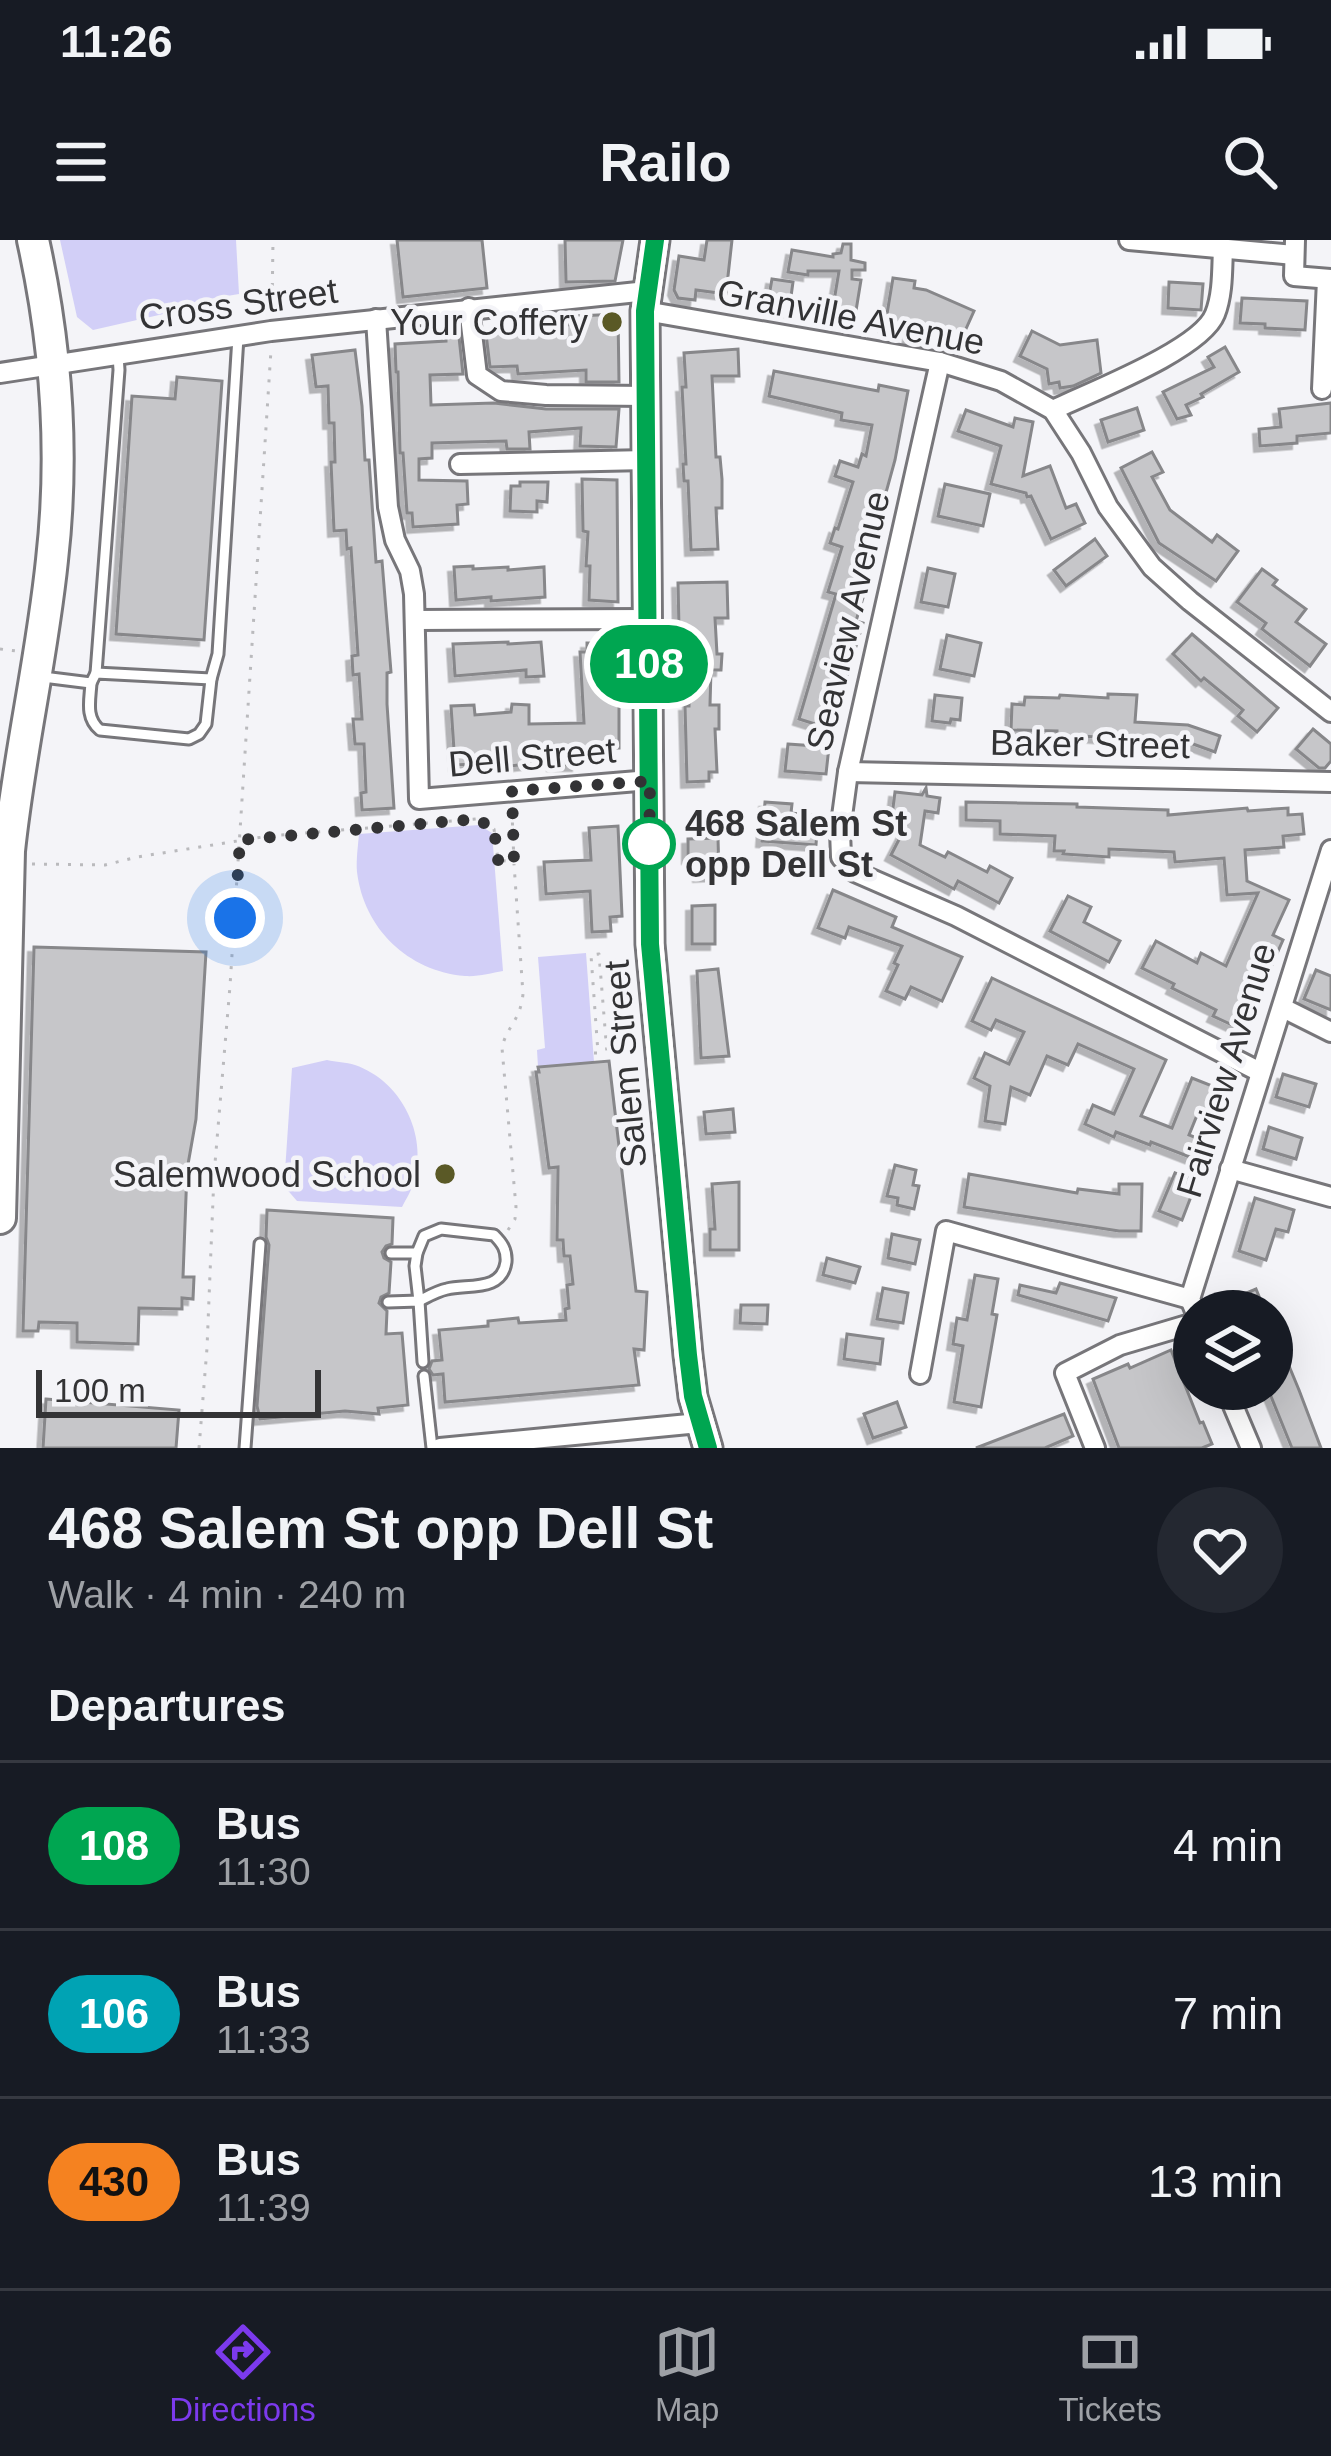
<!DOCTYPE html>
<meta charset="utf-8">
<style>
:root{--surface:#171b24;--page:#242831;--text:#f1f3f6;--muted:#9ea1a6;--line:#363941;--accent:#7c3aed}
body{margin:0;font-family:Helvetica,sans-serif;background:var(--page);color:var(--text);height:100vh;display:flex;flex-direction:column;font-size:45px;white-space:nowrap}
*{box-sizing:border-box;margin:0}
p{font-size:39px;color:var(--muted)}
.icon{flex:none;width:66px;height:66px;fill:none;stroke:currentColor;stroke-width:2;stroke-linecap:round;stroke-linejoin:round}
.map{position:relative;height:1208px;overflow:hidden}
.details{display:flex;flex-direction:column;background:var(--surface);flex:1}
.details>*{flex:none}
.badge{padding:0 24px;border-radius:39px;font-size:42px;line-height:78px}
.tools{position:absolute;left:1173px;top:1050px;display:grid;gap:24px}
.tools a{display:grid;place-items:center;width:120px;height:120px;border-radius:50%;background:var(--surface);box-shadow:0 12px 48px #0002;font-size:60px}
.scale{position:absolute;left:36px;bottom:30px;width:285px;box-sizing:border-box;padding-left:12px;border:6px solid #333335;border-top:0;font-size:33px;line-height:42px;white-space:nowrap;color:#333335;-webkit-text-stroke:9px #f4f4f8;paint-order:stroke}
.you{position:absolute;width:60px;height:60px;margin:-30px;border:9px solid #fff;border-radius:50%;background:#1a73e8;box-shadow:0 0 0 18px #1a73e833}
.map>.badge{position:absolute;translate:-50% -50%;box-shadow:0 0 0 6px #fff}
h2{padding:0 48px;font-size:45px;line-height:108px}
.round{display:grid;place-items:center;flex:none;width:126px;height:126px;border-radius:63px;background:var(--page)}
.headline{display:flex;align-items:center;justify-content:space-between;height:204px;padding:0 48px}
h1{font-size:57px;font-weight:600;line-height:90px}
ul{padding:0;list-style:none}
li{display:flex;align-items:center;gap:36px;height:168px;padding:0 48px;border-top:3px solid var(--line)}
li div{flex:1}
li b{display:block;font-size:45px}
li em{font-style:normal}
li .badge{min-width:132px;font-weight:700;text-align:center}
.status{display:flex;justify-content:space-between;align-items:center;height:84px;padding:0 60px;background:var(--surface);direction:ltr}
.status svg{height:33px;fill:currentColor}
header{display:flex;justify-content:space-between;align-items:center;height:156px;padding:0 48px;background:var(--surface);font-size:54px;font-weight:600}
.dock{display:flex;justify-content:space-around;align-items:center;height:168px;border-top:3px solid var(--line);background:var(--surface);font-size:33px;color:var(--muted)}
.dock a{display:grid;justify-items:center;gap:6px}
.dock .selected{color:var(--accent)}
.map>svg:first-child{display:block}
.green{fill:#d2cff7}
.building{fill:#c6c6c9;stroke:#87878a;stroke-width:3;filter:url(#shadow)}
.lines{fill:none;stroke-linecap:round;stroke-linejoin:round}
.service-casing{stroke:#77767a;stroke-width:15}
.minor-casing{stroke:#77767a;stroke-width:24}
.secondary-casing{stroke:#77767a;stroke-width:33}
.primary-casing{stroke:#77767a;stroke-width:36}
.path{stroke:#bababd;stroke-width:3;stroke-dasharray:3 9;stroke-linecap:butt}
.service{stroke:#fff;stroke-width:9}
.minor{stroke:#fff;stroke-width:18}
.secondary{stroke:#fff;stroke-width:27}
.primary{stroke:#fff;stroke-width:30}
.line-casing{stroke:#fff;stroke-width:27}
.line{stroke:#00a651;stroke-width:18}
.walk{stroke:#333335;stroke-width:12;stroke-dasharray:0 21.6}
.poi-dot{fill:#5a5926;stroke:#f4f4f8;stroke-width:4.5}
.stop-dot{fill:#fff;stroke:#00a651;stroke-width:6}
.labels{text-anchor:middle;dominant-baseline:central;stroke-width:9;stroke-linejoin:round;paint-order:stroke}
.street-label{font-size:36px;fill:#333335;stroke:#f4f4f8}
.poi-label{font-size:36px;fill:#333335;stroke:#f4f4f8;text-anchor:end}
.stop-label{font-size:36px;font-weight:bold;fill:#333335;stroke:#f4f4f8;text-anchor:start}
</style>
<div class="status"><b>11:26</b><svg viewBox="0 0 49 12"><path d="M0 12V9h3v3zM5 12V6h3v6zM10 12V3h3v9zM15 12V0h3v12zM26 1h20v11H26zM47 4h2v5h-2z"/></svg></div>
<header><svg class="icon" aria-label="menu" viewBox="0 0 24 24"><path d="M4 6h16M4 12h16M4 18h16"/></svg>Railo<svg class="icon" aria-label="search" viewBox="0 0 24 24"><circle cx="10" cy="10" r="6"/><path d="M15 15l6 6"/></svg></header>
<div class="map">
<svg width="1331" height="1208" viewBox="0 0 1331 1208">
<defs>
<filter id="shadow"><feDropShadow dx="-5.5" dy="5.5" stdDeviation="0" flood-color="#0004"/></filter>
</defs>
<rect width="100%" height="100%" fill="#f4f4f8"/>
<g class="green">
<polygon points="60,0 236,0 239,54 203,60 203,65 93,90 77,77"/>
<path d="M479,585L492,593L503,731C491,733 478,737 465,736C408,731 364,689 357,632C356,620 358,606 359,594Z"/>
<polygon points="586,713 594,822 538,827 537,810 545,808 538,717"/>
<path d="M327,820C336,822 346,822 355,825C401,841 428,894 414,941C412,950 406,959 402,967L297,961L284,946L292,828Z"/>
</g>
<g class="building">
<polygon points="397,0 482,0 487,48 403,57"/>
<polygon points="565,0 623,0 615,41 566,42"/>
<polygon points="707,0 732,0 726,54 696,50 695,60 678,58 674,50 679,16 704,20"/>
<polygon points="843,4 851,4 851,20 865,23 865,30 852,30 852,39 861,40 854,83 831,79 839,31 808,31 808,35 788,32 792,10 833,17 833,14 841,13"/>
<polygon points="893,38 915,41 914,48 926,50 974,71 960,102 928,88 925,103 908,101 910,90 885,86"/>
<polygon points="772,39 793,42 789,71 767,67"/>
<polygon points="1169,42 1203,44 1201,70 1168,68"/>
<polygon points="1242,58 1307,61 1305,90 1265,88 1265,84 1240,83"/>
<polygon points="618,74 619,142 586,142 586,130 518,134 517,126 490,127 486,94 514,91 514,89 578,84 578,76"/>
<polygon points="1032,91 1060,105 1097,100 1101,133 1073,146 1060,148 1059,142 1049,144 1047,129 1020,116"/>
<polygon points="446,97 459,97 463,134 430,135 431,165 494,163 546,169 619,169 616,207 580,206 581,188 529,192 530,209 507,209 506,201 432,203 432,218 419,219 419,240 467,241 468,264 457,265 458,284 413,287 412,273 407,273 403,213 400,213 398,132 396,132 395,104 446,101"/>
<polygon points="1225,107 1239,132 1201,154 1203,157 1186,165 1191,175 1177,179 1163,152 1214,127 1208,117"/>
<polygon points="738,109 739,136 712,136 716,217 720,217 722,239 722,268 716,268 718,309 691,310 688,241 684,241 683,224 686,224 682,147 686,147 684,113"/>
<polygon points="355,110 362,166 365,220 369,220 376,322 382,321 391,432 387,433 387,464 394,568 362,570 361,553 366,552 364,504 355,504 353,479 362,479 359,434 353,435 352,416 358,415 351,308 347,309 346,290 334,291 331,222 335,222 334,183 329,183 328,146 316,147 312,115"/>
<polygon points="774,131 878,151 879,145 908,151 895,220 863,336 869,338 856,381 863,383 831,489 799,479 836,354 828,352 842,307 830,303 835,288 838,289 853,242 835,236 840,221 858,227 862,214 866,216 872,185 841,180 842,173 769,156"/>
<polygon points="177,137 222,141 204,400 116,394 132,156 175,159"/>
<polygon points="1331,163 1331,193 1297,196 1297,203 1260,206 1259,189 1281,187 1279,169"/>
<polygon points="1137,168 1144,190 1108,202 1101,180"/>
<polygon points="966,170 1013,187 1015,178 1033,182 1023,236 1050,226 1066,268 1076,264 1085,283 1051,299 1031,256 1027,257 1026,253 991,244 1001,206 958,191"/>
<polygon points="1152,212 1163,232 1152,237 1170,270 1212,302 1217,295 1238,311 1216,341 1159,303 1121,228"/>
<polygon points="582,239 617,240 618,362 589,360 590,326 586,326 588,292 583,291"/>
<polygon points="520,242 548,242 547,262 537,261 537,272 510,271 511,246 520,246"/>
<polygon points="945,244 990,254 983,286 938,276"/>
<polygon points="1095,299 1107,316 1066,346 1054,330"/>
<polygon points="473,326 473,329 508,327 508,330 544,327 545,357 491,361 491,357 456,360 454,327"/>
<polygon points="928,328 955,334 948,367 921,362"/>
<polygon points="1262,329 1277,340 1273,345 1306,369 1296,382 1326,404 1310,426 1262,389 1266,383 1237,362"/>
<polygon points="727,342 728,378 715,378 717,414 722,414 721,430 711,430 710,465 719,465 719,489 715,489 717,532 709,532 709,541 687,542 685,466 689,466 691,403 676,403 676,388 679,388 678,343"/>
<polygon points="1192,394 1278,468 1257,492 1238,476 1243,470 1204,438 1201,441 1173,414"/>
<polygon points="947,395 981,403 974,436 940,429"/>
<polygon points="508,402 508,404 541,402 544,436 526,437 526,430 455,436 453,404"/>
<polygon points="587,403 619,404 619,508 577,508 577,525 553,525 553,521 492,528 492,523 455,525 451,466 474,465 475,475 511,472 512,464 529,465 529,484 584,483 580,412 587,412"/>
<polygon points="1108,454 1137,455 1135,482 1188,485 1220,496 1215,512 1182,500 1182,513 1152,511 1153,501 1083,496 1082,500 1057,499 1057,491 1011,490 1012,464 1024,465 1025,457 1059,458 1060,455 1108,458"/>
<polygon points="935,455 962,458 960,480 951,479 950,483 932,481"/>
<polygon points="1313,489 1331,504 1331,521 1325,528 1319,528 1296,509"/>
<polygon points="788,504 829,507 826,534 785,531"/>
<polygon points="926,548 927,556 940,558 938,573 925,571 920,605 945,617 948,612 987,632 990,626 1012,638 999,663 958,641 954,649 891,615 906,586 891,583 895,552 922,555"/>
<polygon points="765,562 792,564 791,573 818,576 816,605 762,601"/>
<polygon points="966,562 1077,564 1077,567 1168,570 1168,575 1247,568 1248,571 1288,568 1288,575 1302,574 1304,594 1283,596 1284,607 1245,610 1247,641 1289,660 1273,695 1283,700 1243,790 1213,776 1216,770 1172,748 1174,744 1142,728 1156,701 1197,723 1201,713 1226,726 1258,653 1227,655 1224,618 1175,622 1174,612 1109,609 1109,617 1063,614 1064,611 1054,611 1055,596 1000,594 1000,581 966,580"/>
<polygon points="618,586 622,676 610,677 611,691 592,692 590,651 546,654 544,622 591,620 589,588"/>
<polygon points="718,598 719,635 699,636 699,618 688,618 688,599"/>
<polygon points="833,650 896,677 892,687 962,717 942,761 911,747 905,759 886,751 898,725 894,723 902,706 849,687 845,698 818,688"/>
<polygon points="1068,656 1091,667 1084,682 1120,701 1109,722 1050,691"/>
<polygon points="715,665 715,704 692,704 692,666"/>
<polygon points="34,707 206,712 196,879 187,930 183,1037 194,1037 193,1059 182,1058 182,1069 139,1068 138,1104 77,1102 77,1083 39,1082 38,1091 23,1091"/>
<polygon points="718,729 729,816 701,818 697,731"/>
<polygon points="1316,730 1331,736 1331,770 1304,759"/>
<polygon points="992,738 1166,820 1141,876 1172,888 1192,838 1220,849 1211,872 1200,868 1189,895 1202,900 1195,919 1151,902 1150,905 1116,892 1114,897 1085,884 1093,865 1114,874 1134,829 1078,804 1068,825 1047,816 1030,855 1011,847 1005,884 985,881 990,846 974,838 985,813 1009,824 1024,792 996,780 991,790 972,781"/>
<polygon points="609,821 636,1051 647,1052 644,1110 634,1109 639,1145 445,1162 443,1134 433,1135 429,1129 432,1121 442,1120 439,1090 488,1086 488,1081 518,1078 519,1083 566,1080 565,1069 569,1068 567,1045 573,1044 570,1016 564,1016 563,1000 557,1000 558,927 549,928 536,832 539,832 538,827"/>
<polygon points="1283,834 1316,844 1309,867 1276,857"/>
<polygon points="733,869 735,892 706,894 704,872"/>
<polygon points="1269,887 1302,898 1296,919 1263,909"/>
<polygon points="895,925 916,930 913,945 919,946 914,969 897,965 898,958 887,956"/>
<polygon points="1175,933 1197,941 1182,980 1159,971"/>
<polygon points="969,934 1077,953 1078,949 1119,954 1119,944 1142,944 1141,991 1119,991 964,967"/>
<polygon points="739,942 739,1010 710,1010 710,989 715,989 712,944"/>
<polygon points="1255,958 1294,970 1288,992 1276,989 1266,1020 1239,1011"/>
<polygon points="267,970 393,978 392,1004 386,1006 382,1012 384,1018 391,1022 389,1053 381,1057 379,1063 387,1071 386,1094 402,1093 408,1165 378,1168 379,1174 345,1171 260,1179 257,1166 269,1005 266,997"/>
<polygon points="892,994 920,1000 915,1024 888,1018"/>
<polygon points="827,1018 860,1027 855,1043 823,1035"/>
<polygon points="975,1035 998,1039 992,1074 997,1075 981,1167 954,1162 963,1106 953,1104 957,1078 967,1080"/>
<polygon points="1060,1043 1116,1058 1108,1081 1018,1055 1020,1045 1056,1053"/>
<polygon points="883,1048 908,1053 903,1083 877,1079"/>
<polygon points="1256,1049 1265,1071 1238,1071 1232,1059"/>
<polygon points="741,1065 768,1065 767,1084 740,1083"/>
<polygon points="1272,1085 1299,1150 1321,1208 1292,1208 1268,1149 1272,1149"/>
<polygon points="847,1094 883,1099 880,1124 844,1119"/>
<polygon points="1171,1110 1200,1183 1203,1182 1212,1204 1202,1208 1119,1208 1093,1139 1128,1124 1130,1128"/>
<polygon points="46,1159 179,1170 176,1208 43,1208"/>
<polygon points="897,1162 906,1187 873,1198 864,1174"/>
<polygon points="1064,1174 1073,1196 1045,1208 976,1208"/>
</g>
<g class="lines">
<defs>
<g id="service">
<polyline points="96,433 119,130 118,115"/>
<polyline points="43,437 91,443 96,433 211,439"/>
<path d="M91,443C90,460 85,478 100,490L189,499L199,494L206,484L211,439L218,414L238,97"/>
<path d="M441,989L494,995C502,1003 507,1010 506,1022C502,1052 468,1044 447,1049C437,1051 427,1057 419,1061L415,1026L417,1013L424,996Z"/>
<polyline points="391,1013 417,1013"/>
<polyline points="388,1062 419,1061 423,1122"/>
<polyline points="424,1136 432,1208"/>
<polyline points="245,1208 260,1004"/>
</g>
<g id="minor">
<polyline points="1129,0 1294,15"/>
<polyline points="1295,0 1294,36 1331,39"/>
<polyline points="469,68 477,135 501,151 546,155 647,156"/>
<polyline points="645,71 940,122 1001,141 1053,170 1081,213 1108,267 1152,327 1190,361 1331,472"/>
<polyline points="376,79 388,267 395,300 410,331 414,354 419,559 650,540"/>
<polyline points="940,122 848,532 840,591 841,617 855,632 956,676 1260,832"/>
<polyline points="0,133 271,91 647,51"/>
<polyline points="1322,149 1327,40"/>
<path d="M1053,170C1090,152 1201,110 1215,74C1223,54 1222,29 1223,8"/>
<polyline points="460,224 647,220"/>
<polyline points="416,380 649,379"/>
<polyline points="848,532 1331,542"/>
<polyline points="1283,768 1331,792"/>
<polyline points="1230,929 1331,957"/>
<polyline points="1195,1071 1190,1059 1331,610"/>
<polyline points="920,1134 946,991 1190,1059"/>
<polyline points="1226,1149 1251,1208"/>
<polyline points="440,1208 699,1183"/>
<polyline points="1095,1208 1065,1133 1120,1105 1194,1083"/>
</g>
<polyline id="secondary" points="655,0 645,71 650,704 688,1115 693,1157 708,1208"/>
<path id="primary" d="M0,978L9,611C19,514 42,418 52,320C64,214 56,104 33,0"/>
</defs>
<use href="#service" class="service-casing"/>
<use href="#minor" class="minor-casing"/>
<use href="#secondary" class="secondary-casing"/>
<use href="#primary" class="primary-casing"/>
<g class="path">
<polyline points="272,70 273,0"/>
<polyline points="0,409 16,411"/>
<polyline points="32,624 105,625 137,617 269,596 477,579 494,589 498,620 514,622 512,572"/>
<polyline points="594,813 598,813 591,715 599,714 607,813 633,810"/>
<path d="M508,990L515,979L516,967L502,808C506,787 520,782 523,754L514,624"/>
<polyline points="199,1208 207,1108 214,935 230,746 271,110"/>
</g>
<use href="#service" class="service"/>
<use href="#minor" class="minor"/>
<use href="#secondary" class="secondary"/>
<use href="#primary" class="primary"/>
</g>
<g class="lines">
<defs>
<polyline id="line" points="655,0 645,71 650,704 688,1115 693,1156 708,1208"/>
</defs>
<use href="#line" class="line-casing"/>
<use href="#line" class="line"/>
<polyline class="walk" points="235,678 240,600 477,579 494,589 498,620 514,622 512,551 650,541 649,624 649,604"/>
</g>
<g class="poi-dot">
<circle cx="612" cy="82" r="12"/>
<circle cx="445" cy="934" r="12"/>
</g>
<circle class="stop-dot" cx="649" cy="604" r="24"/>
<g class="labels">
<g class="street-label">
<text transform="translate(238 64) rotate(-8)">Cross Street</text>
<text transform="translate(851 77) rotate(11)">Granville Avenue</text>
<text transform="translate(848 381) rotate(-77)">Seaview Avenue</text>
<text transform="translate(1090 504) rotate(1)">Baker Street</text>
<text transform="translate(532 517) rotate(-5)">Dell Street</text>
<text transform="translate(625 824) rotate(-95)">Salem Street</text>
<text transform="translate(1226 830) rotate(-73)">Fairview Avenue</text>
</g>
<g class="poi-label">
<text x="588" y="82">Your Coffery</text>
<text x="421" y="934">Salemwood School</text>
</g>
<g class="stop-label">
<text x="685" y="583">468 Salem St<tspan x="685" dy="41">opp Dell St</tspan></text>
</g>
</g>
</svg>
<div class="tools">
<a><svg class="icon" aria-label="layers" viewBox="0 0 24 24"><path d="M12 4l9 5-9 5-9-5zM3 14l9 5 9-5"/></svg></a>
</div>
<div class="scale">100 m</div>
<div class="you" style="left:235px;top:678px"></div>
<b class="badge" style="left:649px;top:424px;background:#00a651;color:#fff">108</b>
</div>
<section class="details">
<div class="headline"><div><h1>468 Salem St opp Dell St</h1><p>Walk · 4 min · 240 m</p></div><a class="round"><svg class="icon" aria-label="heart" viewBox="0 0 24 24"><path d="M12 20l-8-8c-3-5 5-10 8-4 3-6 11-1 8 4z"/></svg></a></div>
<h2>Departures</h2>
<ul>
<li><span class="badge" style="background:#00a651;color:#fff">108</span><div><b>Bus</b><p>11:30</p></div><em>4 min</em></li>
<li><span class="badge" style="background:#00a3b4;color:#fff">106</span><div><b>Bus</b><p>11:33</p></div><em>7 min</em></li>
<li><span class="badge" style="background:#f58220;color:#111">430</span><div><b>Bus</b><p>11:39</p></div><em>13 min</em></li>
</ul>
</section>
<nav class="dock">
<a class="selected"><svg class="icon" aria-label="directions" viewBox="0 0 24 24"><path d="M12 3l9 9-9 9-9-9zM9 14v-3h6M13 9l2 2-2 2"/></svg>Directions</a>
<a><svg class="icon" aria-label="map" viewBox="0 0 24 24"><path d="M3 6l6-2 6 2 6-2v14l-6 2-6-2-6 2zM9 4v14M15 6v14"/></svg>Map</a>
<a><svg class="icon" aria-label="tickets" viewBox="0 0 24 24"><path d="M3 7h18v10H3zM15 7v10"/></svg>Tickets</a>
</nav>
